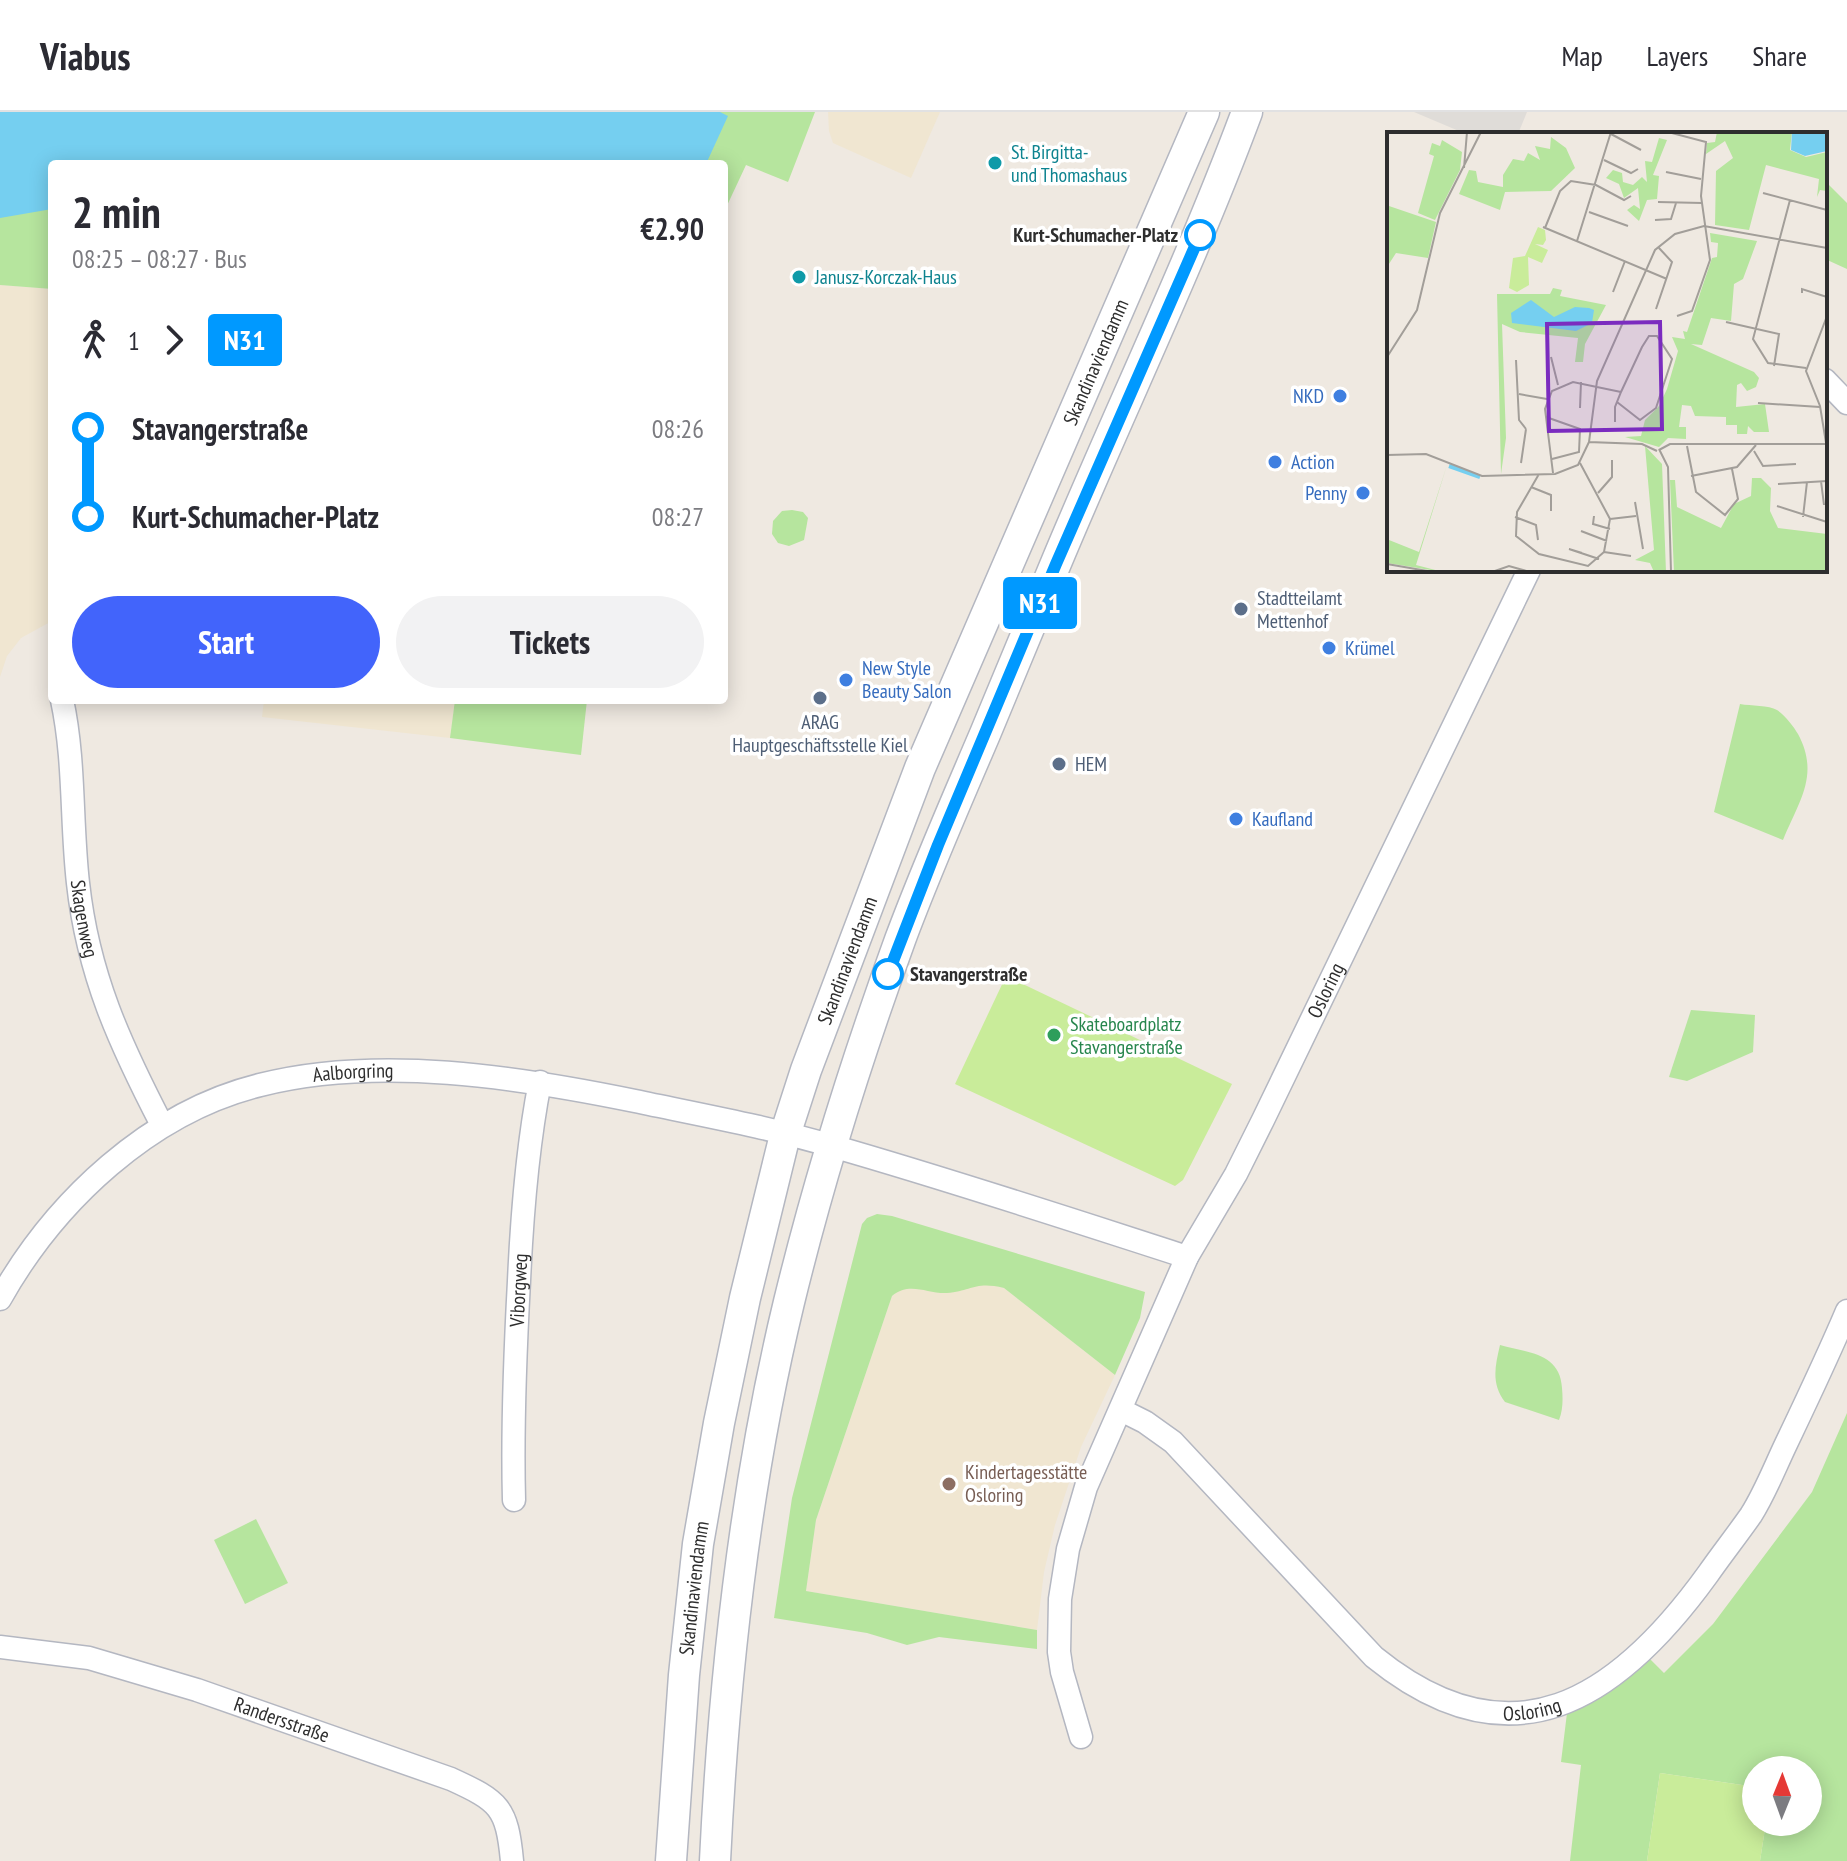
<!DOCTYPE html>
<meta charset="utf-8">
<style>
:root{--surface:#fff;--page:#f2f2f3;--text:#2b2b33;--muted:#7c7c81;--line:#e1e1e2;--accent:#4264fb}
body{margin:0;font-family:"PT Sans Narrow",sans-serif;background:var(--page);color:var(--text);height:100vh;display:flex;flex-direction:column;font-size:30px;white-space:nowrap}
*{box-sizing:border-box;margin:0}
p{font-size:26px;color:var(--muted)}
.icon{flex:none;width:44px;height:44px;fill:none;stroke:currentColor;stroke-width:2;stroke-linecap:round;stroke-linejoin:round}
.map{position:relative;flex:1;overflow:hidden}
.sheet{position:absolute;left:48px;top:48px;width:680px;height:544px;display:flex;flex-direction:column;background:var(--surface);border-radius:8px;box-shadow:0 4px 20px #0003}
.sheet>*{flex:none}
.badge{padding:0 16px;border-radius:6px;font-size:28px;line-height:52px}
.needle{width:52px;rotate:1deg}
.buttons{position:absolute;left:1742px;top:1644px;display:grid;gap:16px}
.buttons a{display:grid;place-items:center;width:80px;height:80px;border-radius:50%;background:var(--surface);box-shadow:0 4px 20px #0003;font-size:40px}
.map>.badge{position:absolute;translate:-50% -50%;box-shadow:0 0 0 4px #fff}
.legs{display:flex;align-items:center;gap:12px;height:88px;padding:0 24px;font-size:26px}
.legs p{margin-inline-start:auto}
.summary{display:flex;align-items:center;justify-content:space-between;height:136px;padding:0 24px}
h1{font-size:44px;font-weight:700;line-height:60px}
.primary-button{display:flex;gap:16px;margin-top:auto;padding:16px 24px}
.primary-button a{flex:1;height:92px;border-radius:48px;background:var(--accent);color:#fff;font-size:32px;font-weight:700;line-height:92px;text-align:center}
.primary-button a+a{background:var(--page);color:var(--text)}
ul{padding:0 24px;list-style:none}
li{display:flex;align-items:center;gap:28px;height:88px;font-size:30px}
li i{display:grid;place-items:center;width:12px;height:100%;margin:0 10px;background:currentColor}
li i::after{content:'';width:20px;height:20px;margin:-10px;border:6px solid;border-radius:50%;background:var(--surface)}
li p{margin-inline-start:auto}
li:first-child i{background:linear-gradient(#0000 50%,currentColor 0)}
li:last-child i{background:linear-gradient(currentColor 50%,#0000 0)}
header{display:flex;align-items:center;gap:48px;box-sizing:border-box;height:112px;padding:0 40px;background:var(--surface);border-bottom:2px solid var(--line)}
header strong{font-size:38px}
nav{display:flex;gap:44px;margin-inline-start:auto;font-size:28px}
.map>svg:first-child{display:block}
.education{fill:#f0e6d1}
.green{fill:#b6e59e}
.pitch{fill:#c9ec9a}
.plaza{fill:#dfdcd8}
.water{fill:#75cff0}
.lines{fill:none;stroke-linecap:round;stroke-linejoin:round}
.street-casing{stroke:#b4b7c1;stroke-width:25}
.secondary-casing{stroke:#b4b7c1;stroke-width:33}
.street{stroke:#fff;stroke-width:22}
.secondary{stroke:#fff;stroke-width:30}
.line-1-casing{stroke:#fff;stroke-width:18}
.line-1{stroke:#09f;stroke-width:12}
.culture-dot{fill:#0f9aa8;stroke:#fff;stroke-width:3}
.stop-1-dot{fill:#fff;stroke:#09f;stroke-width:4}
.shop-dot{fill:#3f7fe0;stroke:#fff;stroke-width:3}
.service-dot{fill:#5c6f8a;stroke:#fff;stroke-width:3}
.leisure-dot{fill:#2e9e5b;stroke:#fff;stroke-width:3}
.education-dot{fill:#8d6e63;stroke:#fff;stroke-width:3}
.labels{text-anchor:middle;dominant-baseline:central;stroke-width:7;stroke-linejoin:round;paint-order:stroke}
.culture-label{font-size:20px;fill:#0d838f;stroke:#fff;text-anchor:start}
.stop-label{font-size:20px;font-weight:bold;fill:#2e2e2e;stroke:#fff;text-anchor:end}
.street-label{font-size:20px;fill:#2e2e2e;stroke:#fff}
.shop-label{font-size:20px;fill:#366cbe;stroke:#fff;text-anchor:start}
.service-label{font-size:20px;fill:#4e5e75;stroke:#fff;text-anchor:start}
.leisure-label{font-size:20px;fill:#27864d;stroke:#fff;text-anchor:start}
.education-label{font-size:20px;fill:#785e54;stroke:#fff;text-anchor:start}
.inset-river{fill:none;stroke:#75cff0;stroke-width:4}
.inset-road{fill:none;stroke:#a29e99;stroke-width:2}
.view{fill:#7b2cbf;fill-opacity:0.15;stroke:#7b2cbf;stroke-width:4}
.inset-edge{fill:none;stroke:#2e2e2e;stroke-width:4}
</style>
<header>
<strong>Viabus</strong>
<nav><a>Map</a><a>Layers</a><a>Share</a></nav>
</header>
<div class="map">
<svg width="1847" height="1749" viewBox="0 0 1847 1749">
<rect width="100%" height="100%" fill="#efe9e1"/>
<g class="education">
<polygon points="828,0 940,0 911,66 833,31 829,19"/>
<polygon points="0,173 52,177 52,509 21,526 7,544 0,565"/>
<polygon points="264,588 455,588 450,626 262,605"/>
<polygon points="986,1171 1004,1176 1115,1263 1081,1335 1055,1413 1044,1460 1037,1518 806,1479 816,1408 892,1184 900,1177 923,1176 945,1181"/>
</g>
<g class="green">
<polygon points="0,0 815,0 788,70 746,53 724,100 724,52 52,52 52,177 0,173"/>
<polygon points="1825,69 1847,91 1847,157 1825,147"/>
<polygon points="792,398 803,400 808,406 804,428 789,434 778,431 772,422 773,409 782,399"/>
<polygon points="455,588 587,588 581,643 450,626"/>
<path d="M1740,592C1751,594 1769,593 1777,598C1785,603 1794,615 1798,622C1820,663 1799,689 1783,728L1714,700Z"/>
<polygon points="1691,898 1755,903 1753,940 1687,969 1669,965"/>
<path d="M877,1102L892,1104L1145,1180L1140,1206L1115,1263L1004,1176C975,1169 972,1179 947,1181C927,1182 910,1169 892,1184L816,1408L806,1479L1037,1518V1537L939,1525L907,1533L867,1521L774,1506L792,1386L862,1112L867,1106Z"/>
<path d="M1500,1233C1528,1241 1560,1241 1562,1276C1563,1287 1563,1298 1559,1308L1505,1290C1491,1271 1495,1255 1500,1233Z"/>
<path d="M1847,1301V1749H1760L1766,1710H1808V1658H1756V1675L1660,1661L1647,1749H1570L1581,1653L1561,1650L1567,1601C1600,1589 1624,1570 1650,1547L1664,1561L1713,1512L1812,1380Z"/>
<polygon points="256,1407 288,1471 245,1492 214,1428"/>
</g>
<g class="pitch">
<polygon points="1006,864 1232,972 1183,1068 1175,1074 955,972"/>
<polygon points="1660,1661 1756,1675 1756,1710 1766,1710 1760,1749 1647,1749"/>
</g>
<polygon class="plaza" points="1414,0 1527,0 1518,22 1466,22"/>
<polygon class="water" points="0,0 720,0 728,4 706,52 52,52 52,97 0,106"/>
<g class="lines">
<defs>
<g id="street">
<polyline points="1825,268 1847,291"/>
<path id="s1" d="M62,588C75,648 71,710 78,771C88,863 120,932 162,1013"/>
<path id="s2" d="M0,1187C55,1089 150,1000 260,973C378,943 518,965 635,989C701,1003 768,1015 832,1034C951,1068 1069,1107 1187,1145"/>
<path id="s3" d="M1121,1298L1145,1310L1173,1330L1374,1545C1512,1657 1617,1588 1708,1462C1722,1442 1737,1423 1751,1403C1765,1381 1775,1355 1786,1332C1807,1288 1828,1244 1847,1199"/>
<path id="s4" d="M514,1388C512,1315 515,1243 519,1169C522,1102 527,1036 540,970"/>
<path id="s5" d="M0,1535L89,1546L197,1578L451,1667C499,1689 507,1695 512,1749"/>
<path id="s6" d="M1081,1625L1062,1560L1059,1540L1060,1487L1068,1437L1086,1375L1187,1145L1236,1062L1263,1008L1529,458"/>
</g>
<g id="secondary">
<path id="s7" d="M671,1749L684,1563L698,1432L719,1311L745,1186L785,1023L806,958L920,656L1204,0"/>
<path d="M715,1749C724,1562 745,1372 789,1190C819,1067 857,946 900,828C926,758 956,690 985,622C1009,565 1032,508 1056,451C1119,300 1190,153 1247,0"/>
</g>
</defs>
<use href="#street" class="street-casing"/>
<use href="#secondary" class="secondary-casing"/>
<use href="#street" class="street"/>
<use href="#secondary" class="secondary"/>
</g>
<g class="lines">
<defs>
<polyline id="line-1" points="888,862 938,733 1056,452 1200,123"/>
</defs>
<use href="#line-1" class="line-1-casing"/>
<use href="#line-1" class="line-1"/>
</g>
<g class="culture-dot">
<circle cx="995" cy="51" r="8"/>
<circle cx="799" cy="165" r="8"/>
</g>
<g class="stop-1-dot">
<circle cx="1200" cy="123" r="14"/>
<circle cx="888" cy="862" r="14"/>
</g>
<g class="shop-dot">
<circle cx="1340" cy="284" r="8"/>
<circle cx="1275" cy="350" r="8"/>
<circle cx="1363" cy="381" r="8"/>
<circle cx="1329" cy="536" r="8"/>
<circle cx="846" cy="568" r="8"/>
<circle cx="1236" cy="707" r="8"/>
</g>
<g class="service-dot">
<circle cx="1241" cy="497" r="8"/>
<circle cx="820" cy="586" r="8"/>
<circle cx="1059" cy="652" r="8"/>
</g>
<circle class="leisure-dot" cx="1054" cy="923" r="8"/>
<circle class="education-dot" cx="949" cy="1372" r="8"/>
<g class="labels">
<g class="culture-label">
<text x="1011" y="40">St. Birgitta-<tspan x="1011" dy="23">und Thomashaus</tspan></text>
<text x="815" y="165">Janusz-Korczak-Haus</text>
</g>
<g class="stop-label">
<text x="1178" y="123">Kurt-Schumacher-Platz</text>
<text x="910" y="862" text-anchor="start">Stavangerstraße</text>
</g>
<g class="street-label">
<text stroke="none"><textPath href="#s7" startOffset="1570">Skandinaviendamm</textPath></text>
<text stroke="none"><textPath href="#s1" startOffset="220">Skagenweg</textPath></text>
<text stroke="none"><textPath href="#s7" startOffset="922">Skandinaviendamm</textPath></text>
<text stroke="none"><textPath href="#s6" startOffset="808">Osloring</textPath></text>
<text stroke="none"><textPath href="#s2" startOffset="440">Aalborgring</textPath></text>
<text stroke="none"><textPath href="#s4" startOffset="210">Viborgweg</textPath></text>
<text stroke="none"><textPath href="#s7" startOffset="274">Skandinaviendamm</textPath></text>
<text stroke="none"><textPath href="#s3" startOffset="528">Osloring</textPath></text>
<text stroke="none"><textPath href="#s5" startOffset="292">Randersstraße</textPath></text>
</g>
<g class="shop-label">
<text x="1324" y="284" text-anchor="end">NKD</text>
<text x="1291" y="350">Action</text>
<text x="1347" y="381" text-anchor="end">Penny</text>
<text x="1345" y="536">Krümel</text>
<text x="862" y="556">New Style<tspan x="862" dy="23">Beauty Salon</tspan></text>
<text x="1252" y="707">Kaufland</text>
</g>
<g class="service-label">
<text x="1257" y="486">Stadtteilamt<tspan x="1257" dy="23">Mettenhof</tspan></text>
<text x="820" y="610" text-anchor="middle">ARAG<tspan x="820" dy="23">Hauptgeschäftsstelle Kiel</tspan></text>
<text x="1075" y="652">HEM</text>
</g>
<g class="leisure-label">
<text x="1070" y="912">Skateboardplatz<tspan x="1070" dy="23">Stavangerstraße</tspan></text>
</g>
<g class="education-label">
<text x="965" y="1360">Kindertagesstätte<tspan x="965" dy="23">Osloring</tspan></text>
</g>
</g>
<g transform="translate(1387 20)">
<rect width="440" height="440" fill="#efe9e1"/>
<path d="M330,0H405L403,18L419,25L440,20V59L433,58L430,65L432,47L379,33L362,98L328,93L329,39L346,26L338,9L319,22L320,11L328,10ZM164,5L179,16L188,36L164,59L118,60L113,78L72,62L82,38L89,39L91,50L116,55V43L126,27L137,29L141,21L153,28L148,14L163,17ZM272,6L280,8L266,43L272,44L270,67L260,68L252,89L240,78L247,73L253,77L251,56L237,66L232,52L219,46L226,38L235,41L236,50L246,53L255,45L260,50L258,29L265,30ZM55,8L75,20L73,38L48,88L31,81L47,24L42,22L45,11L53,14ZM2,74L49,90L41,126L9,121L0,135ZM323,101L370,109L356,147L347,152L344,189L324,186L315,213L304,212L367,240L372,246L369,255L360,259L354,251L350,253L349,275L378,272L382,300H367L361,294L360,302H350V293H339V285L308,284L304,274L295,273L292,295H299V307L281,306L272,315L238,305L254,304L258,288L272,274L280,257L291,219L285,205L298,207L296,199L300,200L325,126L330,125L331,111L324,110ZM166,156L175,158L173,164L219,173L198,212L196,230H188L191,206L133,200L115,192L119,306L114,342L110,162H163ZM258,314L275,332L279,440H267L263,431L248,428L267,418ZM60,333L29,433L56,440L0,431L2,408L32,420ZM365,346H374L384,356L383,379L391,396L440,402V440H287L283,348H288L290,375L334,396L347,372L364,364Z" fill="#b6e59e"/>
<path d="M151,95L158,98L159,108L156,113L148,112L161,118L155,131L141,125L142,153L130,160L122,156L126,126L138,124Z" fill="#c9ec9a"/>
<path d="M405,0H440V19L418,24L404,18ZM144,168L167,185L188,175L202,176L207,178L205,191L189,199L125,191L124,181Z" fill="#75cff0"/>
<path class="inset-river" d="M62,334L93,345"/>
<path class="inset-road" d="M281,0L319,10L314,64L323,128L305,179L290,184M224,2L254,18M217,28L244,41L251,37M77,36L80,0M279,40L314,47M376,61L440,78M403,68L366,207L381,231L419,236M271,70L315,71M202,80L241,94M268,88L284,87L289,71M156,95L280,147M158,96L173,59L184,49L209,53L237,68L244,64M190,109L224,0M226,160L238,129M415,161V157L440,165M269,177L285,130L272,116M440,184L419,239L433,274L440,317M339,190L392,202L387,234M0,225L30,178L53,81L94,0M164,225L171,253M129,228L132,288L139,297M132,262L160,267M371,271L433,275M193,276L194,250M159,285L193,297L192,320L165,327M228,290V275L234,260L255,215L262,204H270L285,227L269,276L253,288L230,270M300,314L309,360L338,383L351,367L345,337M272,317L281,335L284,440M272,318L283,312H440M270,319L255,312L202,310L210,249L268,118L288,102L317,94L440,116M367,319L376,334L409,332M0,323L39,322L95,344L168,342L191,333L202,310M134,331L139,297M166,341L158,277L165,259L186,250L234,260M152,342L130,380L129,404L152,422L201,434L217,420L223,387L193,331M304,344L350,335L369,313M434,349L437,373M391,352L440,349M144,355L164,363V379M211,361L225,345V328M248,370L256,417M390,374L440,390M207,384L206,392L223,397M128,385L149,393L151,408M416,385L420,350M223,387L249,384M194,399L220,409M217,420L244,424M195,421L182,417L212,427M0,432L46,440M105,440L122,434L143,440"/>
<path class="view" d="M273,190L275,297L162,299L160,192Z"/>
<rect width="440" height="440" class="inset-edge"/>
</g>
</svg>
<div class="buttons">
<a><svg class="needle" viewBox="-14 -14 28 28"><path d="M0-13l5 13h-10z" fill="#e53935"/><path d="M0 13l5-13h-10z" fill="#7c7c81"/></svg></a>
</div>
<b class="badge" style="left:1040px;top:491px;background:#09f;color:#fff">N31</b>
<section class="sheet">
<div class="summary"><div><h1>2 min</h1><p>08:25 – 08:27 · Bus</p></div><b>€2.90</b></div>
<div class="legs"><svg class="icon" aria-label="walk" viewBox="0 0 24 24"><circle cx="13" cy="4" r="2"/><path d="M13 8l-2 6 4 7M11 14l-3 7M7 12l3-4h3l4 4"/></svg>1<svg class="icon" aria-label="forward" viewBox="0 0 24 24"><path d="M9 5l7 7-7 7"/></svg><b class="badge" style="background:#09f;color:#fff">N31</b></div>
<ul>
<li><i style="color:#09f"></i><b>Stavangerstraße</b><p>08:26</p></li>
<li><i style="color:#09f"></i><b>Kurt-Schumacher-Platz</b><p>08:27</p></li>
</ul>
<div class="primary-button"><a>Start</a><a>Tickets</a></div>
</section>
</div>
